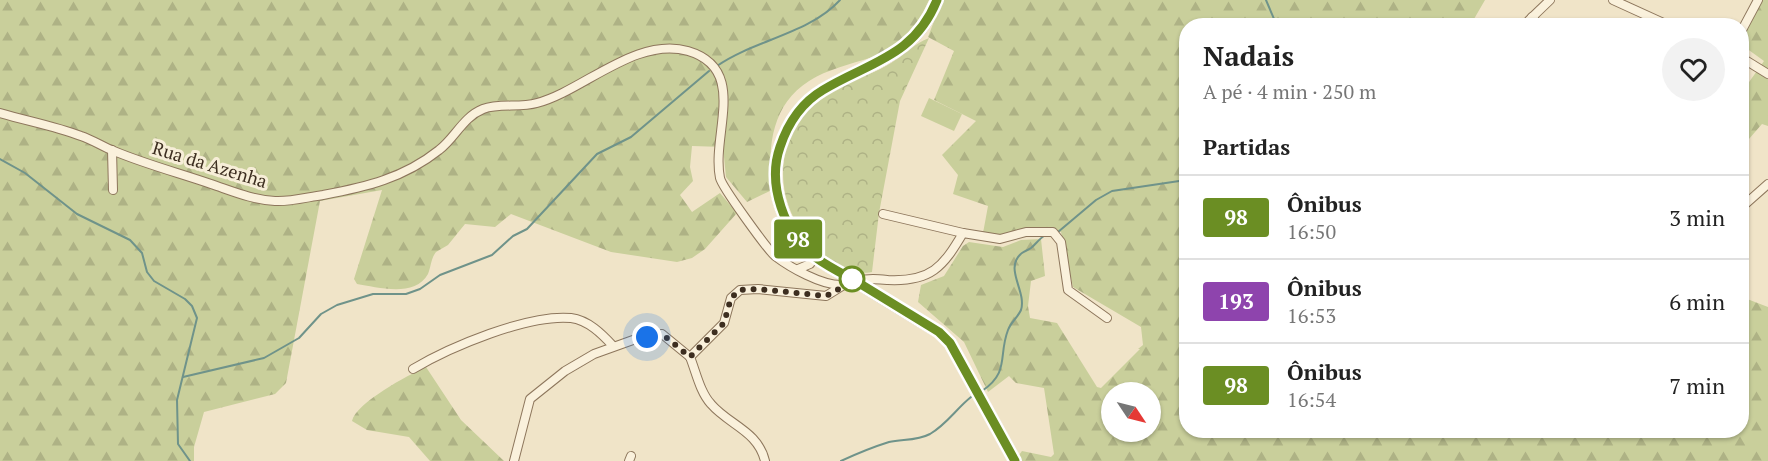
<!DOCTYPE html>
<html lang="pt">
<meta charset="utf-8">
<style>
:root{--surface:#fff;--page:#f2f2f2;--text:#222;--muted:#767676;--line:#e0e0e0}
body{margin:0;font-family:"PT Serif",serif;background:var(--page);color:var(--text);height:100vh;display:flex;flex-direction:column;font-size:22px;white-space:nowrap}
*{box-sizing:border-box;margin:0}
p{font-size:20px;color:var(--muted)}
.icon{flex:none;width:33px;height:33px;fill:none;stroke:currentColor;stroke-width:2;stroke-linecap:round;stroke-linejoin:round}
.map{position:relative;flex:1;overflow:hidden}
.details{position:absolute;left:1179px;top:18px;width:570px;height:420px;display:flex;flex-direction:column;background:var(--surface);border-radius:24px;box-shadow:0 2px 4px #0004}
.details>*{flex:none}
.badge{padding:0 12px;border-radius:4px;font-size:21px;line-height:39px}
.needle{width:39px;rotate:125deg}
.fabs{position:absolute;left:1101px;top:382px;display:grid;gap:12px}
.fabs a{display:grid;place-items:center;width:60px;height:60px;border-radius:50%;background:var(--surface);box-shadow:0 2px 4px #0004;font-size:30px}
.you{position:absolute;width:30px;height:30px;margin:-15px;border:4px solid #fff;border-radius:50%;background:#1a73e8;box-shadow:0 0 0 9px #1a73e833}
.map>.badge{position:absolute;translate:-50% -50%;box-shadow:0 0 0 3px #fff}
h2{padding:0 24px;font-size:22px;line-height:54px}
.round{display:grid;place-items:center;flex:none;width:63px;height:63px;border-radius:32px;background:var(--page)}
.overview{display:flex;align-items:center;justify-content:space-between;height:102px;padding:0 24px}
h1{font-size:28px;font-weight:600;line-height:45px}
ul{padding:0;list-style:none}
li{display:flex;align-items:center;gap:18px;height:84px;padding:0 24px;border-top:2px solid var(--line)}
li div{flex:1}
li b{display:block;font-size:22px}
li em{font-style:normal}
li .badge{min-width:66px;font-weight:700;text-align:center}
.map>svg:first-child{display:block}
.forest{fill:url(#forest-firs);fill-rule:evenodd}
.park{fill:url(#park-crowns)}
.garden{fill:#c9cf9b}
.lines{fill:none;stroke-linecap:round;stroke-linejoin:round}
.stream{stroke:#6f938a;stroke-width:2}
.minor-casing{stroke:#8d765c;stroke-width:10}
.tertiary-casing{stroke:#8d765c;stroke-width:13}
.minor{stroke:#faf1dc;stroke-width:8}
.tertiary{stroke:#faf1dc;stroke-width:10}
.line-casing{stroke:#fff;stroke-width:14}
.line{stroke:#6b8e23;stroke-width:9}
.walk{stroke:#3d2e20;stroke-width:6;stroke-dasharray:0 10.8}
.stop-dot{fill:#fff;stroke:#6b8e23;stroke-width:3}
.labels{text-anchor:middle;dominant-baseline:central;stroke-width:6;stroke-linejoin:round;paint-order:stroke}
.street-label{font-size:18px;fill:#3d2e20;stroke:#f7eed8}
</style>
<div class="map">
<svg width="1768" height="461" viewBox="0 0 1768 461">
<defs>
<pattern id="forest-firs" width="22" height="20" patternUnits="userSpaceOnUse" patternTransform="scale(1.5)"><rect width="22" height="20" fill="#c9cf9b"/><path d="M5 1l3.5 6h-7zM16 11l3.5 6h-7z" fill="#aeb285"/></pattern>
<pattern id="park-crowns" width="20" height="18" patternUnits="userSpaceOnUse" patternTransform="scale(1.5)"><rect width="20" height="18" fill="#c9cf9b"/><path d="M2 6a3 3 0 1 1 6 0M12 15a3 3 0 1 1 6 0" fill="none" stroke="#aeb285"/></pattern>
</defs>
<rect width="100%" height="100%" fill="#f0e4c8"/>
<g class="forest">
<path d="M0,0H929C921,18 909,36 893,47C875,59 852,62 832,70C775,90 766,136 772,190L747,202L726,177L723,147L692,146L690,167L693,181L680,195L692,212L720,193L737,213L705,249L692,258L677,262L611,252L511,214L495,227L465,224L448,245L436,252C431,258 431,267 428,274C415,298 377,287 357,284L354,279L382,190L320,201L286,383L275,394L204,412L194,447V461H0Z"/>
<path d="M942,0H1485L1474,19L1478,25L1186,26V430H1742V297L1768,307V461H1022L1019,455L1022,451L1051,457L1054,454L1044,388L1016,383L1009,376L988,392L964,342L918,302L921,285L944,276L963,246L969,242L1003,247L1021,240L1041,239L1045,276L1031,281L1028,306L1030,318L1057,323L1097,387L1101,388L1140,349H1138L1143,345L1141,327L1073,287L1061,232L1040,227L1001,237L983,233L988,206L953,194L958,175L942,155L976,121L934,100L954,51L928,37ZM1112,393H1150V432H1112Z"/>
<polygon points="1761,0 1768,0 1768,126 1762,124 1742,147 1742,92 1764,61 1746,48 1743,36"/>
<path d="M426,367L461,420L504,461H430L409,437L367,430L352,421C356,403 408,375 426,367Z"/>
</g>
<path class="park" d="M929,38L900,101L879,213L872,272C853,275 846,270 830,259C782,226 768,165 801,115C820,87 864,80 891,63C904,55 915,43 929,38Z"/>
<polygon class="garden" points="929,98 962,114 954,131 921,116"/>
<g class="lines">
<g class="stream">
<polyline points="1266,0 1277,26"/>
<path d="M717,66C754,40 809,34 840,0"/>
<polyline points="0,159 25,173 77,214 130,240 142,253 147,272 154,281 185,299 192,306 197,318 177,400 178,444 190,461"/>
<polyline points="1058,232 1096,200 1112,191 1186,180"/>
<polyline points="183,377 264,358 299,338 321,314 337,305 373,294 406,294 420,289 440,275 492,255 513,236 527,229 597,154 631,137 709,71"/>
<path d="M982,391C1010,372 998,356 1008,330C1011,322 1018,317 1021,310C1027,291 1003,268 1022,253C1025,251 1028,250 1031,248C1035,245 1039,239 1044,236"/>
<path d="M841,461C856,454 873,447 889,442C903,439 917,441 930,434C947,424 956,409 971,397"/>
</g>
<defs>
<g id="minor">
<polyline points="1613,0 1670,26"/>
<polyline points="1532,17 1540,26"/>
<polyline points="1523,26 1550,0"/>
<polyline points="1742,30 1758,0"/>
<polyline points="1742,58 1768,74"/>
<path d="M0,113C27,121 55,126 81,136C93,140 103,147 114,151C145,164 179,173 211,184C232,191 253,200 275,201C290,202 308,197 323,195C366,187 404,178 439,150C455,138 463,117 483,109C499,103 520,108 537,103C583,91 636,36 688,51C749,69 711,134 720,178C722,187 767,249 775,256C791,268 821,285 841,285C846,285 853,282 858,281C869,278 878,279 888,280C931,282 943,267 963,233L1000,239L1026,232H1053L1061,242L1068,290L1107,318"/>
<polyline points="112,150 113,190"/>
<polyline points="1742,207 1768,184"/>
<polyline points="883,214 963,233"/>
<polyline points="798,269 810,264 815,257"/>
<polyline points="690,357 724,323 731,298 740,290 758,289 826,296 842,286"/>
<path d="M690,357C696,372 700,392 711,404C729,425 758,431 765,461"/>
<path d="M413,369C450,347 528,314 571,318C588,320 602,334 613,346"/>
<polyline points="514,461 530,399 565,371 594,354 633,340 662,334 690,357"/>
<polyline points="629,461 631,456"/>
</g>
<path id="tertiary" d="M937,0C915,57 869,62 823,90C801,103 788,124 780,147C767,184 784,233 815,257C827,266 841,273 854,280C882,298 911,315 939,332L950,343L1015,461"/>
</defs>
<use href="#minor" class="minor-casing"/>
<use href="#tertiary" class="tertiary-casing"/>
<use href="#minor" class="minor"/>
<use href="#tertiary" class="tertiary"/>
</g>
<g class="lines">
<defs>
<path id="line" d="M937,0C914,57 869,62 823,90C801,103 788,123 780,147C767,184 784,233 815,257C827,266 841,273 854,280C883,298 911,315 939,332L950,343L1015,461"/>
</defs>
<use href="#line" class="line-casing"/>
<use href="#line" class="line"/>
<polyline class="walk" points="647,337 662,334 690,357 724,323 731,298 740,290 758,289 826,296 852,282 852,279"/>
</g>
<circle class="stop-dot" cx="852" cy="279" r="12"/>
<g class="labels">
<g class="street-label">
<text transform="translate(210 164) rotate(17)">Rua da Azenha</text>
</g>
</g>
</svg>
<div class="fabs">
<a><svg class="needle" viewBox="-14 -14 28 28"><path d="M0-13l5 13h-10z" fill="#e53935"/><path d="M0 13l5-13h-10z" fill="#767676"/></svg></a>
</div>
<div class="you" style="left:647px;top:337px"></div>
<b class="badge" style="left:798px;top:239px;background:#6b8e23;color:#fff">98</b>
<section class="details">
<div class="overview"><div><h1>Nadais</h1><p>A pé · 4 min · 250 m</p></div><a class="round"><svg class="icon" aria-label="heart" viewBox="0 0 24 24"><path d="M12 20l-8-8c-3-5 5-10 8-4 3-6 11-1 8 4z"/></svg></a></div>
<h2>Partidas</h2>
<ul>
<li><span class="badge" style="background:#6b8e23;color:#fff">98</span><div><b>Ônibus</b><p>16:50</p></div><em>3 min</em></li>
<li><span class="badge" style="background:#8e44ad;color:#fff">193</span><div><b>Ônibus</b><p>16:53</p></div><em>6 min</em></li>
<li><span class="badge" style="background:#6b8e23;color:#fff">98</span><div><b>Ônibus</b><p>16:54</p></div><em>7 min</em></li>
</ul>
</section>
</div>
